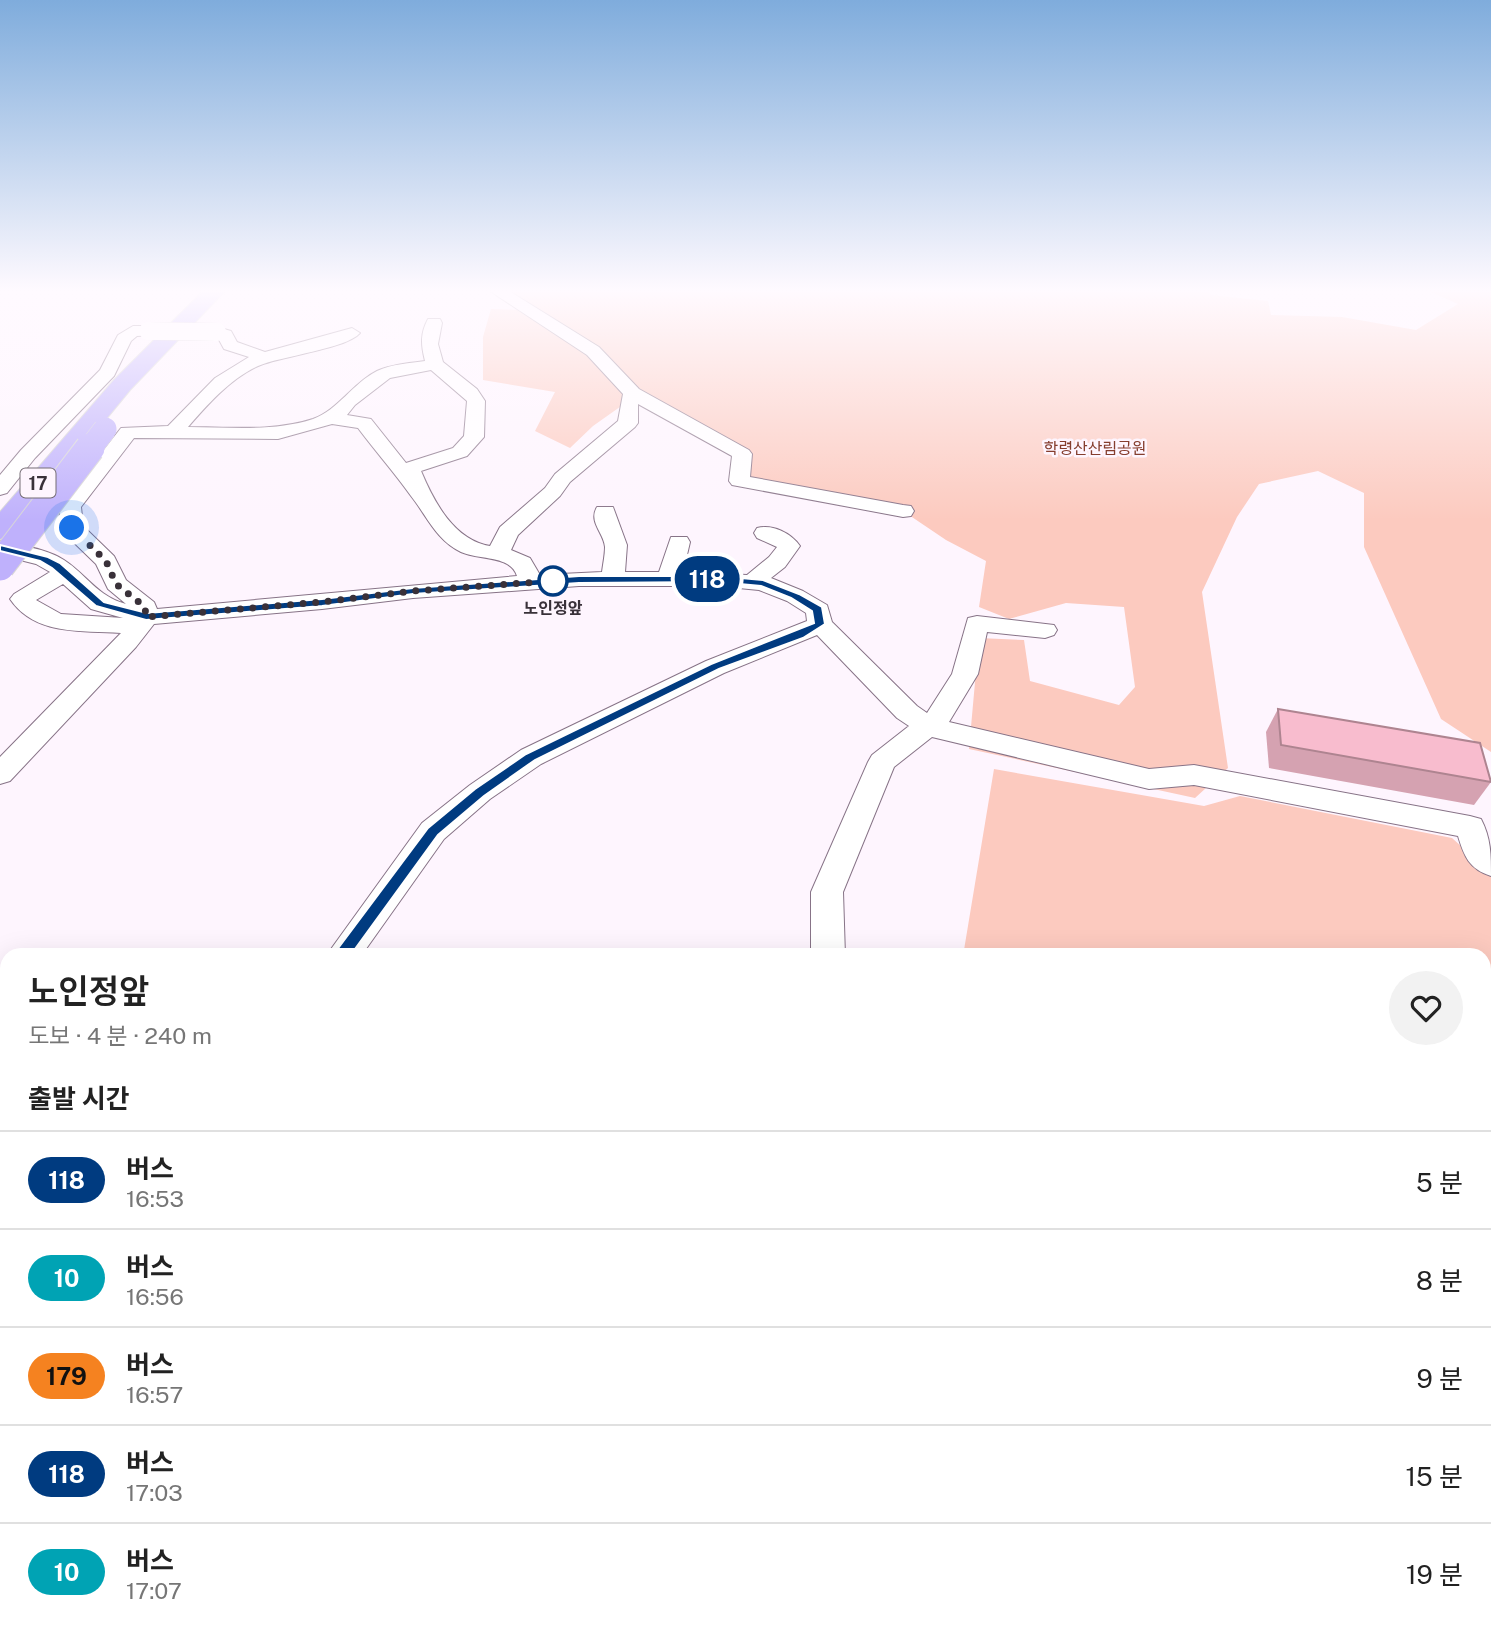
<!DOCTYPE html>
<html lang="ko">
<meta charset="utf-8">
<style>
:root{--surface:#fff;--page:#f2f2f2;--text:#222;--muted:#767676;--line:#e0e0e0}
body{margin:0;font-family:"Public Sans","Noto Sans KR",sans-serif;background:var(--page);color:var(--text);height:100vh;display:flex;flex-direction:column;font-size:26px;white-space:nowrap}
*{box-sizing:border-box;margin:0}
p{font-size:23px;color:var(--muted)}
.icon{flex:none;width:38px;height:38px;fill:none;stroke:currentColor;stroke-width:2;stroke-linecap:round;stroke-linejoin:round}
.map{position:relative;flex:1;overflow:hidden}
.drawer{position:absolute;left:0px;top:948px;width:1491px;height:688px;display:flex;flex-direction:column;background:var(--surface);border-radius:21px 21px 0 0;box-shadow:0 7px 28px #0002}
.drawer>*{flex:none}
.badge{padding:0 14px;border-radius:23px;font-size:24px;line-height:46px}
.you{position:absolute;width:35px;height:35px;margin:-18px;border:5px solid #fff;border-radius:50%;background:#1a73e8;box-shadow:0 0 0 10px #1a73e833}
.map>.badge{position:absolute;translate:-50% -50%;box-shadow:0 0 0 4px #fff}
h2{padding:0 28px;font-size:26px;line-height:63px}
.round{display:grid;place-items:center;flex:none;width:74px;height:74px;border-radius:37px;background:var(--page)}
.summary{display:flex;align-items:center;justify-content:space-between;height:119px;padding:0 28px}
h1{font-size:33px;font-weight:600;line-height:52px}
ul{padding:0;list-style:none}
li{display:flex;align-items:center;gap:21px;height:98px;padding:0 28px;border-top:2px solid var(--line)}
li div{flex:1}
li b{display:block;font-size:26px}
li em{font-style:normal}
li .badge{min-width:77px;font-weight:700;text-align:center}
.map>svg:first-child{display:block}
.green{fill:#fccabf}
.lines{fill:none;stroke-linecap:round;stroke-linejoin:round}
.minor-casing{stroke:#877387;stroke-width:2}
.highway-casing{stroke:#d7d6d7;stroke-width:2}
.minor{fill:#fff;fill-rule:evenodd}
.highway{fill:#bfb1fc;fill-rule:evenodd}
.minor-bridge-casing{stroke:#877387;stroke-width:18;stroke-linecap:butt}
.highway-bridge-far1-casing{stroke:#d7d6d7;stroke-width:24;stroke-linecap:butt}
.highway-bridge-casing{stroke:#d7d6d7;stroke-width:31;stroke-linecap:butt}
.minor-bridge{stroke:#fff;stroke-width:18}
.highway-bridge-far1{stroke:#bfb1fc;stroke-width:23}
.highway-bridge{stroke:#bfb1fc;stroke-width:29}
.wall{fill:#d5a2b1}
.building{fill:#f8bcce;stroke:#ae8490;stroke-width:2}
.line{fill:#003b80;stroke:#fff;stroke-width:2}
.walk{stroke:#393139;stroke-width:7;stroke-dasharray:0 12.6}
.stop-dot{fill:#fff;stroke:#003b80;stroke-width:3.5}
.labels{text-anchor:middle;dominant-baseline:central;stroke-width:5;stroke-linejoin:round;paint-order:stroke}
.far-park-label{font-size:16px;fill:#853d2e;stroke:#fef5fe}
.far-stop-label{font-size:16px;font-weight:bold;fill:#393139;stroke:#fef5fe}
.shield{fill:#fef5fe;stroke:#746c74;stroke-width:2}
.shield-label{font-size:18px;font-weight:bold;fill:#393139}
</style>
<div class="map">
<svg width="1491" height="1635" viewBox="0 0 1491 1635">
<rect width="100%" height="100%" fill="#fef5fe"/>
<g class="green">
<polygon points="497,291 1209,291 1211,295 1268,301 1271,315 1342,317 1416,330 1458,304 1429,291 1491,291 1491,752 1441,719 1364,547 1364,493 1318,471 1259,484 1237,517 1202,592 1228,768 1195,798 969,749 979,638 1024,640 1030,681 1119,705 1135,687 1124,607 1066,603 1009,619 979,607 986,561 946,540 903,511 739,481 742,454 634,397 593,426 570,448 535,431 555,392 483,380 483,337 491,309 519,310"/>
<polygon points="994,769 1204,806 1240,796 1452,838 1491,873 1491,1067 1484,1066 1484,956 963,956"/>
<polygon points="1484,1385 1491,1388 1491,1635 1085,1635 1084,1629 1484,1629"/>
</g>
<g class="lines">
<defs>
<g id="minor">
<path d="M490,291H509L599,347L639,389L749,450L752,454L750,477L903,505L911,506L914,511L911,516L903,517L732,485L729,481L732,456L638,404V423L635,427L570,482L560,496L518,535L511,550L530,558L540,575L602,572C603,564 605,555 605,547C604,533 588,522 597,507H613L627,545L625,572H659L671,537H687L690,542L683,572L747,575L769,557L777,547L757,538L754,533L757,528C773,524 791,533 800,546L785,567L771,578L803,591L827,605L832,622L917,706L927,713L952,674L968,618L977,616L1054,625L1057,630L1054,635L1045,638L987,632L978,674L949,722L1149,769L1194,765L1470,816L1481,819C1491,838 1491,855 1491,876C1469,869 1464,856 1458,836L1194,785L1149,789L932,737L894,767L843,892L845,956H811V892L868,762L872,755L909,726L897,718L817,635L724,673L541,764L490,799L444,839L361,956H326L422,823L470,785L521,750L706,661L807,621L806,613L787,601L759,590L718,586H579L413,598L322,609L154,624L136,647L10,781L0,784V757L121,633C81,630 35,636 10,599L14,594L50,572L36,564L0,555V541C20,546 46,548 64,560C87,575 97,596 126,604L108,589L96,564L64,533L61,528L59,507L121,428L168,426L215,378L249,357L224,349L218,338L209,332L211,328L217,327L231,331L237,342L265,352L352,328L360,333C346,349 281,356 258,366C230,379 208,404 188,427C229,427 273,432 313,419C338,410 353,383 377,371C391,364 411,363 425,361C421,345 420,334 428,319H440L442,323L438,344L443,362L477,389L485,401L484,437L467,456L421,471C434,502 454,540 490,546L500,527L545,488L555,474L618,421L623,394L587,355ZM431,370L467,401L464,436L453,448L406,463L371,419L347,415L355,405L390,378ZM332,424L358,428C375,451 395,473 411,496C427,516 436,540 461,552C478,560 511,555 517,576L157,609L154,602L126,580L114,556L83,526L81,507L134,438L278,439ZM63,584L91,609L123,618L61,614L36,600Z"/>
<polygon points="133,326 148,326 156,331 154,335 137,336 131,341 114,376 35,458 7,493 0,495 0,475 21,450 100,370 118,335"/>
<polygon points="0,1064 7,1065 7,1099 0,1098"/>
<polygon points="1484,1093 1491,1094 1491,1128 1484,1127"/>
<rect x="1484" y="1177" width="7" height="40"/>
<polygon points="7,1477 7,1533 0,1536 0,1480"/>
<polygon points="1015,1629 1067,1629 1068,1635 1016,1635"/>
</g>
<polygon id="highway" points="203,291 225,291 130,390 10,536 0,539 0,512 114,380"/>
</defs>
<use href="#minor" class="minor-casing"/>
<use href="#highway" class="highway-casing"/>
<use href="#minor" class="minor"/>
<use href="#highway" class="highway"/>
<defs>
<polyline id="minor-bridge" points="148,331 217,332"/>
<polyline id="highway-bridge-far1" points="89,450 105,429"/>
<polyline id="highway-bridge" points="0,566 90,448"/>
</defs>
<use href="#minor-bridge" class="minor-bridge-casing"/>
<use href="#highway-bridge-far1" class="highway-bridge-far1-casing"/>
<use href="#highway-bridge" class="highway-bridge-casing"/>
<use href="#minor-bridge" class="minor-bridge"/>
<use href="#highway-bridge-far1" class="highway-bridge-far1"/>
<use href="#highway-bridge" class="highway-bridge"/>
</g>
<polygon class="wall" points="1278,709 1491,782 1474,805 1269,768 1266,732"/>
<polygon class="building" points="1278,709 1480,743 1491,782 1281,745"/>
<linearGradient id="sky" x2="0" y2="1"><stop stop-color="#7facdc"/><stop offset="0.56" stop-color="#fffaff"/><stop offset="1" stop-color="#fffaff" stop-opacity="0"/></linearGradient>
<rect width="1491" height="520" fill="url(#sky)"/>
<polygon class="line" points="0,545 48,557 60,563 104,602 147,613 322,599 413,588 579,576 718,576 763,580 799,594 822,607 825,624 803,638 719,669 535,760 484,796 438,835 347,960 342,962 334,956 336,951 428,828 475,789 526,754 711,664 814,623 812,611 791,598 761,586 718,582 579,583 413,594 322,606 146,620 96,606 52,568 40,561 0,551"/>
<g class="lines">
<polyline class="walk" points="72,528 106,561 116,584 145,607 146,617 322,602 413,591 553,581"/>
</g>
<circle class="stop-dot" cx="553" cy="581" r="14"/>
<g class="labels">
<g class="far-park-label">
<text x="1095" y="448">학령산산림공원</text>
</g>
<g class="far-stop-label">
<text x="553" y="608">노인정앞</text>
</g>
<rect class="shield" x="20.5" y="468.5" width="35" height="29" rx="5"/>
<g class="shield-label">
<text x="38" y="483">17</text>
</g>
</g>
</svg>
<div class="you" style="left:72px;top:528px"></div>
<b class="badge" style="left:707px;top:579px;background:#003b80;color:#fff">118</b>
<section class="drawer">
<div class="summary"><div><h1>노인정앞</h1><p>도보 · 4 분 · 240 m</p></div><a class="round"><svg class="icon" aria-label="heart" viewBox="0 0 24 24"><path d="M12 20l-8-8c-3-5 5-10 8-4 3-6 11-1 8 4z"/></svg></a></div>
<h2>출발 시간</h2>
<ul>
<li><span class="badge" style="background:#003b80;color:#fff">118</span><div><b>버스</b><p>16:53</p></div><em>5 분</em></li>
<li><span class="badge" style="background:#00a3b4;color:#fff">10</span><div><b>버스</b><p>16:56</p></div><em>8 분</em></li>
<li><span class="badge" style="background:#f58220;color:#111">179</span><div><b>버스</b><p>16:57</p></div><em>9 분</em></li>
<li><span class="badge" style="background:#003b80;color:#fff">118</span><div><b>버스</b><p>17:03</p></div><em>15 분</em></li>
<li><span class="badge" style="background:#00a3b4;color:#fff">10</span><div><b>버스</b><p>17:07</p></div><em>19 분</em></li>
</ul>
</section>
</div>
